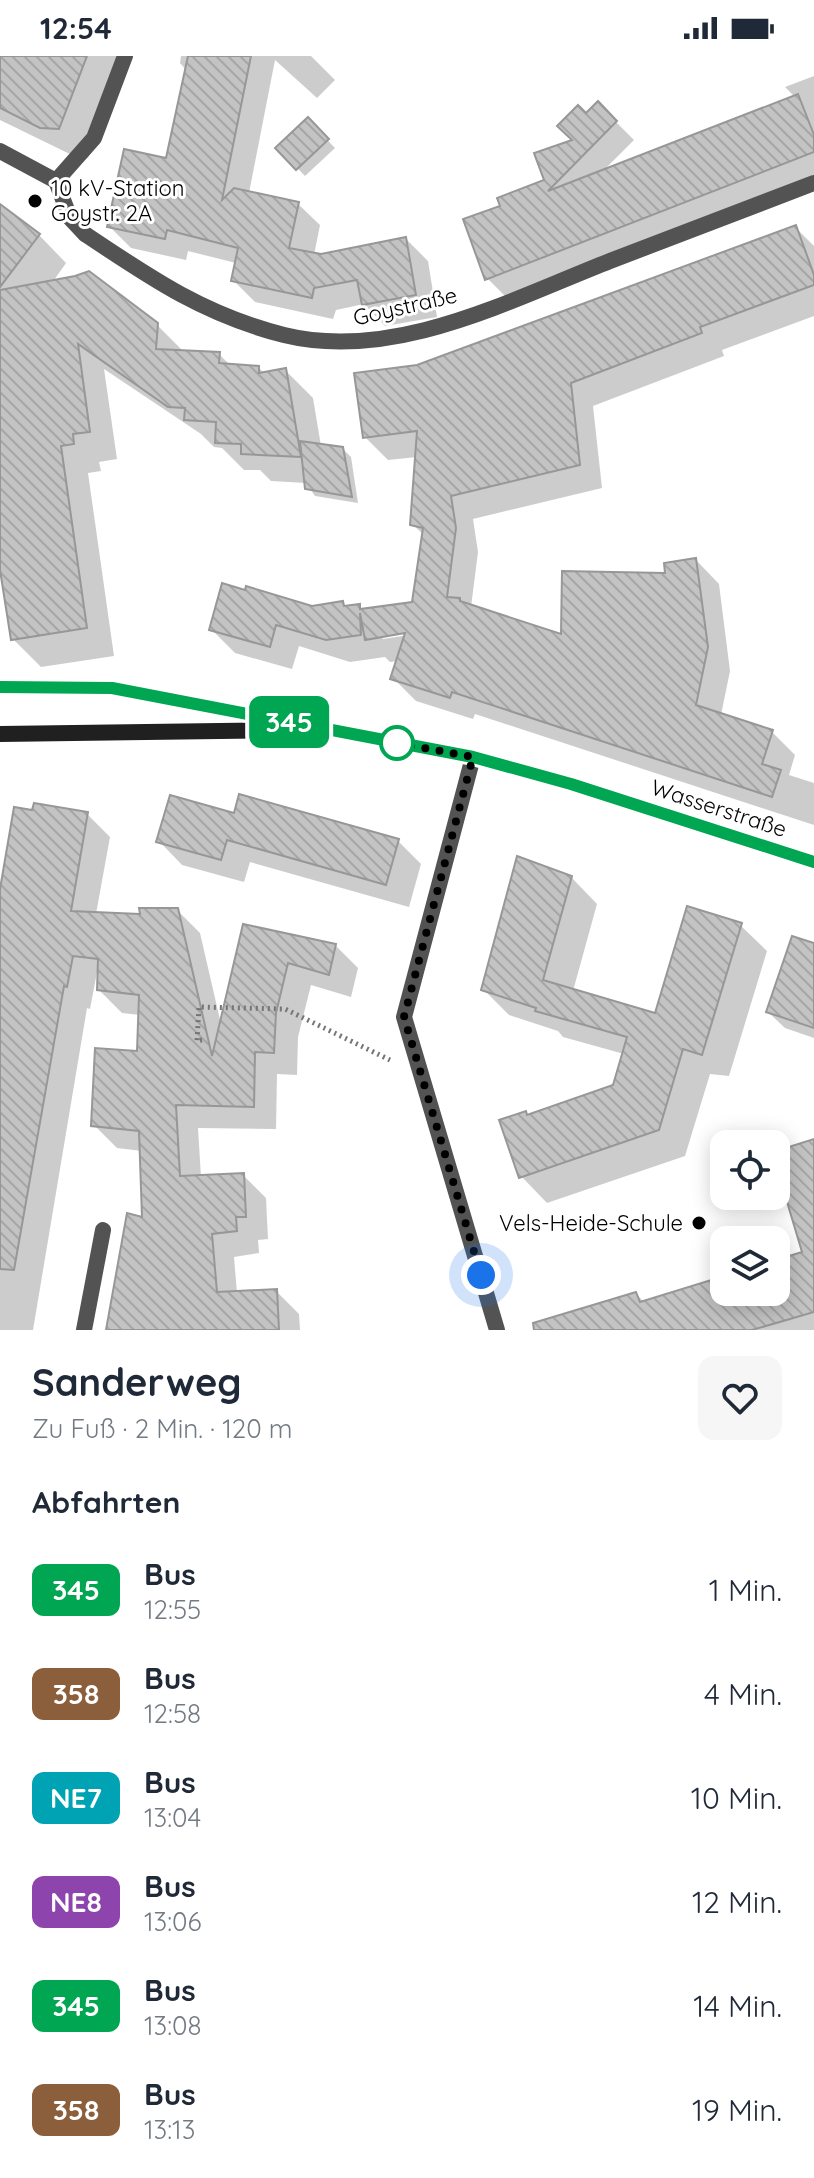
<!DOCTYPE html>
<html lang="de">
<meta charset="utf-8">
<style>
:root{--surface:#fff;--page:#f6f6f7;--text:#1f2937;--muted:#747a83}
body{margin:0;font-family:Quicksand,sans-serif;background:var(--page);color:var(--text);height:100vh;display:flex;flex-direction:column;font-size:30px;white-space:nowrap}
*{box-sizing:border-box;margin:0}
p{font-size:26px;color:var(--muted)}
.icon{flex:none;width:44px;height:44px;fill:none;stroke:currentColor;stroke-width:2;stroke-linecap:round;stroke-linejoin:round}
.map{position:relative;height:1274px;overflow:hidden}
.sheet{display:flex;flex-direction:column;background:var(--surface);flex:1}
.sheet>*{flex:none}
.badge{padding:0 16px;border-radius:12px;font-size:28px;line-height:52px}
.tools{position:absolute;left:710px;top:1074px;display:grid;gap:16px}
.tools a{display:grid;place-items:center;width:80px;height:80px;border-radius:16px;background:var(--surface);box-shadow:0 4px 20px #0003;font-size:40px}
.you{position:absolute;width:40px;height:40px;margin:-20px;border:6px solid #fff;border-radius:50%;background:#1a73e8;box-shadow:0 0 0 12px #1a73e833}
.map>.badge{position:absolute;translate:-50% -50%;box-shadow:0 0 0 4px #fff}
h2{padding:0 32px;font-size:30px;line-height:72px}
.round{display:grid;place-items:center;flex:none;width:84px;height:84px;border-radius:16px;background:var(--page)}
.overview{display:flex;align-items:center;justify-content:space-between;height:136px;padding:0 32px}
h1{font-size:38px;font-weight:700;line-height:60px}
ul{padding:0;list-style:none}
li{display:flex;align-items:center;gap:24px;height:104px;padding:0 32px}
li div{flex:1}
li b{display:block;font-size:30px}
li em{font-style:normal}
li .badge{min-width:88px;font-weight:700;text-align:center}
.status{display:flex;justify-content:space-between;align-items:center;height:56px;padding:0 40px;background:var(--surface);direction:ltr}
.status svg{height:22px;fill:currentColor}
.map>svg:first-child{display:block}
.shadow{fill:#0003;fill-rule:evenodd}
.building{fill:url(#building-back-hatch);stroke:#979797;stroke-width:2}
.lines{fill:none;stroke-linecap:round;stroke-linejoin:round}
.path{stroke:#757575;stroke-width:5;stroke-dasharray:2 4;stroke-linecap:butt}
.lane{stroke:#535353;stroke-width:16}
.street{stroke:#535353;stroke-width:16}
.secondary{stroke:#202020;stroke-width:16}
.line-casing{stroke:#fff;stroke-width:18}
.line{stroke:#00a651;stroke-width:12}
.walk{stroke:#000;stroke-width:8;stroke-dasharray:0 14.4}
.poi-dot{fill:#000;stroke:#fff;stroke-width:3}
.stop-dot{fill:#fff;stroke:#00a651;stroke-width:4}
.labels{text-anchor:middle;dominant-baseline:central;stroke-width:6;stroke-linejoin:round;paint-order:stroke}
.poi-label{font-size:22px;fill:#000;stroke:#fff;text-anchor:start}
.street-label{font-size:22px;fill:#000;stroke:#fff}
</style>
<div class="status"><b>12:54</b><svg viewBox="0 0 49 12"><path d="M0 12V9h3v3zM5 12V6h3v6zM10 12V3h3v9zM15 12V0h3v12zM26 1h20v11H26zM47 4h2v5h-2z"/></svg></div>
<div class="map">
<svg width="814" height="1274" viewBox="0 0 814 1274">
<defs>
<pattern id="building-back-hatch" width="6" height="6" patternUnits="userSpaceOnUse" patternTransform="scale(2)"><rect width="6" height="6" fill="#c3c3c3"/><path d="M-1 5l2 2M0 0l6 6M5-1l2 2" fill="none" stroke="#a6a6a6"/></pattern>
</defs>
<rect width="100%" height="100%" fill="#fff"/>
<g class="shadow">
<polygon points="0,0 126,0 88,102 80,103 0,64"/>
<polygon points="181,0 311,0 335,24 317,42 275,4 249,137 298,148 320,169 314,199 406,183 428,205 437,261 385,270 364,248 336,254 333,263 255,246 233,224 236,207 188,195 186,204 131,192 109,170 168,104 187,15 180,7"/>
<polygon points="814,20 814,121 505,240 487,222 502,152 546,126 575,85 586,60 598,48 634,84 602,116 795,41 785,31"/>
<polygon points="308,64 335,92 305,120 278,92"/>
<polygon points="0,150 39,179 66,207 52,227 156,268 184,296 219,298 231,310 259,312 265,318 285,314 313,342 321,390 342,392 351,401 358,447 315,440 306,427 271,425 260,414 244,414 222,392 214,391 201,378 104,313 117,403 99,406 101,415 88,417 114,600 41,611 13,583 0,500"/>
<path d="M795,171L814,190V260L722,294L724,300L593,350L602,432L473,463L478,496L471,551L563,580L696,504L719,528L730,615L721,659L772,676L795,699L789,719L814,727V769L475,658L473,663L416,645L393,622L398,605L390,606L385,601L350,606L299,590L292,613L235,597L212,574L342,547L347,552L359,550L364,555L413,548L424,479L412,468L417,401L388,404L365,381L417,311ZM415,574V578L383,583L380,579Z"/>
<polygon points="87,758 110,781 96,858 143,860 177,854 200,877 221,968 244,870 335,889 358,912 351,941 311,929 298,981 297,1019 277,1018 276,1073 198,1072 201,1121 243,1119 266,1142 268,1183 258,1184 259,1197 234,1201 237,1237 276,1235 299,1258 300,1274 108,1274 144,1164 142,1095 117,1092 94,1069 139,997 140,959 122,957 99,934 97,916 90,953 87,952 33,1274 0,1274 0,840"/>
<polygon points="235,759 398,785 421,808 409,851 250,806 244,826 182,809 159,785"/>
<polygon points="571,821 597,848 573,935 656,960 740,869 767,895 729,1020 710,1018 685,1100 547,1147 521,1120 526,1057 529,1061 614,1031 624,998 563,981 558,975 509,959 483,933"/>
<polygon points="814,889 814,982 785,972 768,956"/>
<polygon points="814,1085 814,1274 570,1274 636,1238 644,1246 724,1222 724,1236 776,1236 776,1206 805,1197 776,1097"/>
</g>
<g class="building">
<polygon points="0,0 87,0 59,73 40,72 0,52"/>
<polygon points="188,0 251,0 222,144 234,132 299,146 289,192 321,198 406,181 416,239 362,249 357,224 314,232 312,242 231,225 238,192 167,174 165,183 107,171 124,93 166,102"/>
<polygon points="798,38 814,79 814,96 485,224 463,163 500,150 497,142 544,124 534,97 572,84 557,70 578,49 586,57 598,45 617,65 548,135"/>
<polygon points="308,61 329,83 296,114 275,92"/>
<polygon points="0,148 40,178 0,231"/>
<polygon points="796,169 814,219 814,229 700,271 702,277 571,327 580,409 451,440 456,472 447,541 460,542 460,545 561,578 562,515 665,517 664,507 696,502 708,591 696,649 773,674 762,708 781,714 772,741 452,636 450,642 390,623 405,577 365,584 360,557 361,579 326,584 276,569 270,591 209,574 222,527 245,534 246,530 312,550 343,545 344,550 360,548 360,553 412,546 423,472 410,469 417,375 363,382 354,317 417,309"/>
<polygon points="89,215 158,267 156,293 220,296 219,307 259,310 259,317 286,312 301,401 241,398 241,388 215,387 216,366 184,364 185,352 168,351 78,288 90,376 73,378 74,388 61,390 87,572 11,584 0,514 0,234 75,220"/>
<polygon points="300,385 343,391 352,441 305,433"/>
<polygon points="239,738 399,783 386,829 227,784 221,804 156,786 170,739 234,757"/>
<polygon points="34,747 88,756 71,855 140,858 139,852 178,852 212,1000 243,868 336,888 329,919 288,907 276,957 274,997 255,996 254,1051 176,1049 180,1120 244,1117 246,1161 236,1161 237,1175 212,1178 217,1236 277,1233 279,1274 106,1274 127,1157 142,1161 139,1075 91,1070 95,992 137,995 139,939 97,934 98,903 73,900 67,931 64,930 14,1214 0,1213 0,833 14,751 32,754"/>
<polygon points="517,800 572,820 543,924 655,957 687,850 742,867 702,999 683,993 659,1074 519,1122 499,1064 526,1055 527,1059 613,1029 627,981 535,955 536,952 481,934"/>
<polygon points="792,880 814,887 814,972 766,956"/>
<polygon points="814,1083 814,1256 752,1274 534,1274 533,1267 636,1236 640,1246 724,1220 724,1236 776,1236 776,1204 802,1196 776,1109 776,1095"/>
</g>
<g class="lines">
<polyline class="path" points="202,984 197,985 199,951 285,953 390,1004"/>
<polyline class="lane" points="84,1274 103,1174"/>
<g class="street">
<path d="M0,95L56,125L70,162L85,178C152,223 205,259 284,279C394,306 510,244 610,205C678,179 746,153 814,127"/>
<polyline points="56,125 94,82 125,0"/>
<polyline points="473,701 404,961 497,1274"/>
</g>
<g class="secondary">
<polyline points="0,631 112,632 473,701 571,728 814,806"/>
<polyline points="0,678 296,674"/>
</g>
</g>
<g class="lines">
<defs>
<polyline id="line" points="0,631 112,632 473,701 571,728 814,806"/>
</defs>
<use href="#line" class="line-casing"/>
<use href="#line" class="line"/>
<polyline class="walk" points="397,687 473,701 404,961 481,1219"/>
</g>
<g class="poi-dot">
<circle cx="35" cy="145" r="8"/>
<circle cx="699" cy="1167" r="8"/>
</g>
<circle class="stop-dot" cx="397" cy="687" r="16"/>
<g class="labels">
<g class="poi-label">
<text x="51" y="132">10 kV-Station<tspan x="51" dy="25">Goystr. 2A</tspan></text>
<text x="683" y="1167" text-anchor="end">Vels-Heide-Schule</text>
</g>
<g class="street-label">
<text transform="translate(405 250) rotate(-13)">Goystraße</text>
<text transform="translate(719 752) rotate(18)">Wasserstraße</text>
</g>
</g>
</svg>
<div class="tools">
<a><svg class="icon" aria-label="locate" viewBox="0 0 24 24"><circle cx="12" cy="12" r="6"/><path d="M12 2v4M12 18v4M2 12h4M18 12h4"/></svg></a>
<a><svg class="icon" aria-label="layers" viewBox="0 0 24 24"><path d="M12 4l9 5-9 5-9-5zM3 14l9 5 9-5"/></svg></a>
</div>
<div class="you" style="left:481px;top:1219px"></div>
<b class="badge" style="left:289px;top:666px;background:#00a651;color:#fff">345</b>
</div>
<section class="sheet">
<div class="overview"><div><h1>Sanderweg</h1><p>Zu Fuß · 2 Min. · 120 m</p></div><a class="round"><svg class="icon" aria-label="heart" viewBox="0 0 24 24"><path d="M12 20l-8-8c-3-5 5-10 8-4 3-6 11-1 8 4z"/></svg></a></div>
<h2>Abfahrten</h2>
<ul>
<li><span class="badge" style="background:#00a651;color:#fff">345</span><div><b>Bus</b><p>12:55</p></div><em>1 Min.</em></li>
<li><span class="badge" style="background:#8b5e3c;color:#fff">358</span><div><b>Bus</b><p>12:58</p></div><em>4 Min.</em></li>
<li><span class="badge" style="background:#00a3b4;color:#fff">NE7</span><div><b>Bus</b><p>13:04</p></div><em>10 Min.</em></li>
<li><span class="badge" style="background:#8e44ad;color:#fff">NE8</span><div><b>Bus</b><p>13:06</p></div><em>12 Min.</em></li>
<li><span class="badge" style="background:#00a651;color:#fff">345</span><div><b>Bus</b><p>13:08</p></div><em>14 Min.</em></li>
<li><span class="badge" style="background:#8b5e3c;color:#fff">358</span><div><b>Bus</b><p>13:13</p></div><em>19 Min.</em></li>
</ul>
</section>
